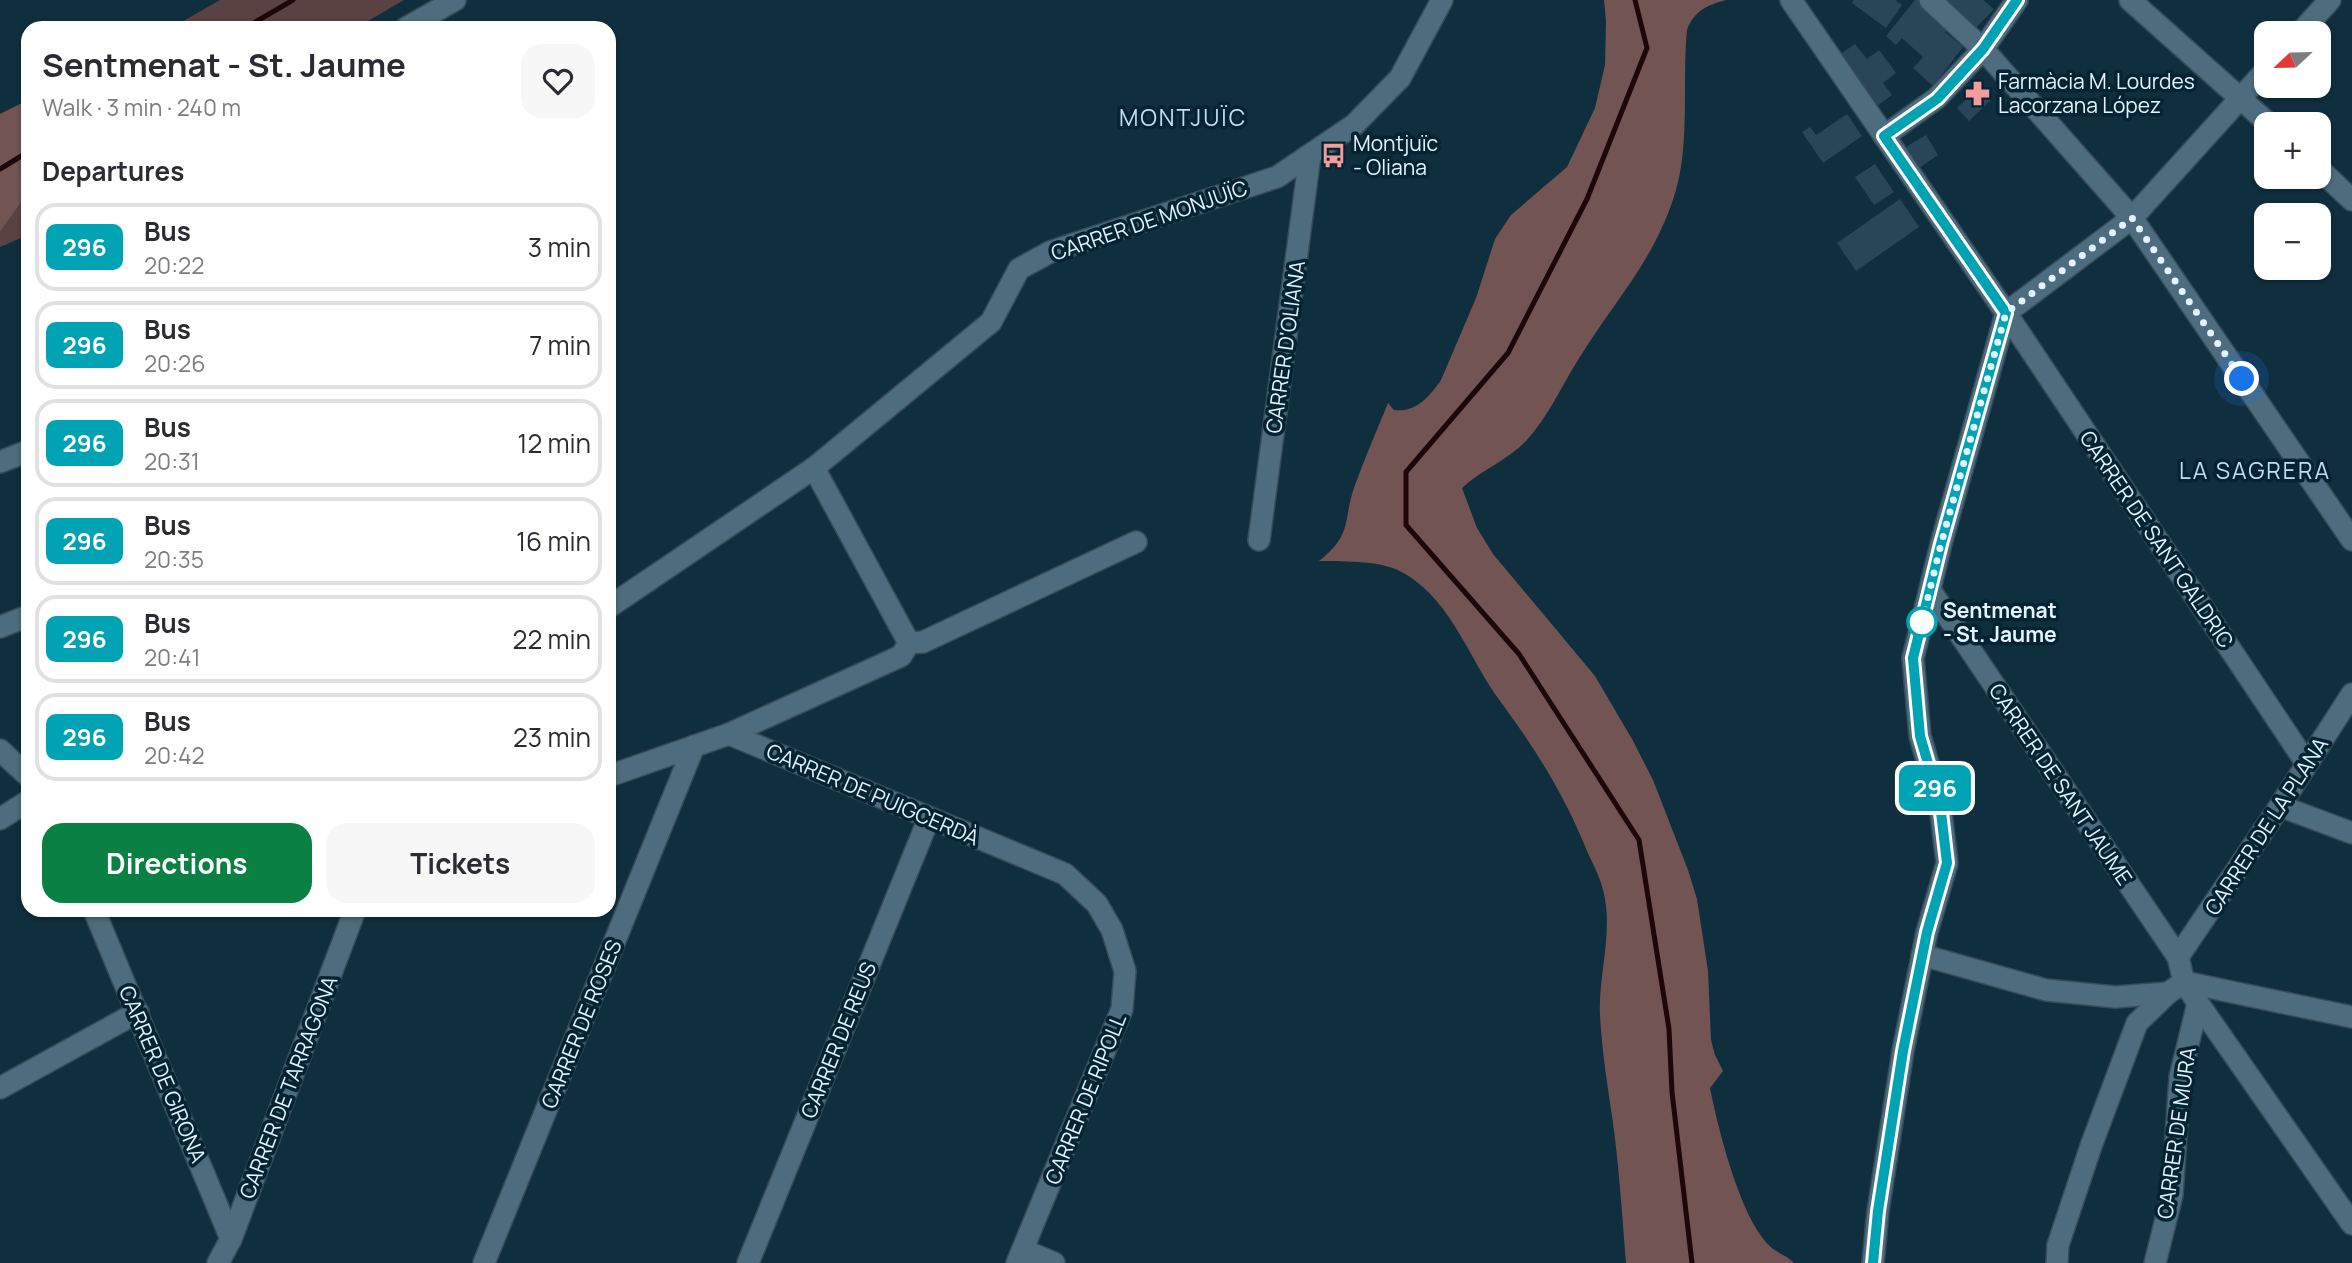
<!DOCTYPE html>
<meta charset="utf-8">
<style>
:root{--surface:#fff;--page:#f7f7f7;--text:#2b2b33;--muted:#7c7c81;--line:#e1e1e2;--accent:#0b8043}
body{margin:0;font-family:Manrope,sans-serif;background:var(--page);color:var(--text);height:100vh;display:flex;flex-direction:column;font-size:26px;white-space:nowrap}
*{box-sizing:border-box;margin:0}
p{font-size:23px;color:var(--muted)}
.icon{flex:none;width:38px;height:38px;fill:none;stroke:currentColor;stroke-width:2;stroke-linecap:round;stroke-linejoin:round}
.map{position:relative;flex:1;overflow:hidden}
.drawer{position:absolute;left:21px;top:21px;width:595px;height:896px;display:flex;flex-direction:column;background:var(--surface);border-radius:21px;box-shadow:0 2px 5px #0004}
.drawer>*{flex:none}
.badge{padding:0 14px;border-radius:10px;font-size:24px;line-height:46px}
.needle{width:46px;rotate:248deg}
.controls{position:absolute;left:2254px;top:21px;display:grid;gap:14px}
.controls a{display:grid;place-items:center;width:77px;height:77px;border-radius:14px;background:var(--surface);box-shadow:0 2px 5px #0004;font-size:35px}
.you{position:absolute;width:35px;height:35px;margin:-18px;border:5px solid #fff;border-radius:50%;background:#1a73e8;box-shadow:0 0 0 10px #1a73e833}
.map>.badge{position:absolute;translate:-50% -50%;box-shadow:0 0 0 4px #fff}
h2{padding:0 21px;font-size:26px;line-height:63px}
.round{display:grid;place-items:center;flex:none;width:74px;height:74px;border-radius:21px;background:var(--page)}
.headline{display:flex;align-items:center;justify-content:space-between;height:119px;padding:0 21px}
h1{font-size:33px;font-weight:700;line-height:52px}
.cta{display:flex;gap:14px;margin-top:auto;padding:14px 21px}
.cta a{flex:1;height:80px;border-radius:21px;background:var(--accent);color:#fff;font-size:28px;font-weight:700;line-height:80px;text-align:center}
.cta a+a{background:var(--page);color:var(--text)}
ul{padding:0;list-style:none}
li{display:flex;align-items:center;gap:21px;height:88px;margin:0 14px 10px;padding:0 7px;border:4px solid var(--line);border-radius:21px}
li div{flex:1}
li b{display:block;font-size:26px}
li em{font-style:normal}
li .badge{min-width:77px;font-weight:700;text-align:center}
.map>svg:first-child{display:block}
.green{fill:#5b4242}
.forest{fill:#725453}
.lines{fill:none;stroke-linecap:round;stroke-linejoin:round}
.stream{stroke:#1e0708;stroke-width:5}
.building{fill:#284657}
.street-casing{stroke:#364b58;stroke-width:24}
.street{stroke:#4d6c7e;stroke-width:21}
.line-casing{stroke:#fff;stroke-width:16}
.line{stroke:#00a3b4;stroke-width:10}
.walk{stroke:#e3f4fe;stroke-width:7;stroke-dasharray:0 12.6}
.stop-dot{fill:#fff;stroke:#00a3b4;stroke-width:3.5}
.labels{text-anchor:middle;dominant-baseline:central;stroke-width:7;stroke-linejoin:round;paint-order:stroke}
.poi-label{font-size:21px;fill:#e3f4fe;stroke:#052433;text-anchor:start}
.street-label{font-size:21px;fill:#e3f4fe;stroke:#052433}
.stop-label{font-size:21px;font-weight:bold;fill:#e3f4fe;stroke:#052433;text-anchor:start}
.neighbourhood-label{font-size:23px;letter-spacing:2px;fill:#bddff3;stroke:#052433}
</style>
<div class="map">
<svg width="2352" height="1263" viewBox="0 0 2352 1263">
<rect width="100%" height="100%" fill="#0f2e3e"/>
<g class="green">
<polygon points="220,0 404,0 356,28 171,28"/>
<polygon points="28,193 28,235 0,247 0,232"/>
</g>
<g class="forest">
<path d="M1604,0H1726C1707,5 1694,11 1687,30C1682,81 1690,141 1676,190C1656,259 1614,301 1578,360C1561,387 1548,417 1526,441C1508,460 1481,470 1462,488L1477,528L1493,554L1595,676L1632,739L1653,780L1688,870L1697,899L1708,971L1711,1040L1715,1055L1723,1071L1710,1088C1718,1128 1741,1222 1772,1248C1779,1254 1788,1256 1794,1263H1626C1622,1214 1619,1164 1612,1116C1607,1083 1602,1050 1600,1016C1598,975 1614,931 1603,890C1600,877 1593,864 1587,851C1565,796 1535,748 1500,701C1469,659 1453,604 1407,575C1382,559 1347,562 1319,561C1354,533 1342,521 1355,485C1365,457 1377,430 1388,403L1394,410C1416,413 1430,396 1441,380L1476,298L1495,239L1511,215L1567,167L1595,108L1605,65L1606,21Z"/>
<polygon points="22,103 28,193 0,232 0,114"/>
</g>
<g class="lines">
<g class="stream">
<polyline points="1635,0 1647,48 1587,199 1508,353 1406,472 1406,525 1519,654 1639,840 1669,1029 1672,1092 1692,1263"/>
<polyline points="245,28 293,0"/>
<polyline points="0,169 28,152"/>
</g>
</g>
<g class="building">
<polygon points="1854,0 1895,0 1902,5 1886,28 1852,3"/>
<polygon points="1915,0 1922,0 1951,26 1945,32 1963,47 1933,86 1913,68 1923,57 1902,38 1896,45 1886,36"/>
<polygon points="1935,0 1983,0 1994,9 1970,34"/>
<polygon points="1855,44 1867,59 1879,50 1896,73 1883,83 1892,95 1877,106 1839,55"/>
<polygon points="1980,86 1992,99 1969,121 1957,108"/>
<polygon points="1847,114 1862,136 1823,163 1802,132 1810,127 1816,135"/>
<polygon points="1926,135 1938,155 1919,168 1906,147"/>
<polygon points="1875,164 1894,192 1874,205 1855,177"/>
<polygon points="1900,199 1919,227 1856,271 1837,243"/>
</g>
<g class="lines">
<defs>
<g id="street">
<polyline points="1791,0 2006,313 2307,764"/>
<polyline points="1930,0 1983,49 2132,218 2352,540"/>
<polyline points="2130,0 2269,124"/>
<polyline points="406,28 455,0"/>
<polyline points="2300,33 2330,0"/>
<polyline points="1884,136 1937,98 1983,49 2017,0"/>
<polyline points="2319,169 2352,200"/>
<polyline points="2006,313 2132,218 2266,70"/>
<polyline points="0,462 28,451"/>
<polyline points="1259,540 1310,155"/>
<polyline points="1930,590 2178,957 2184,982 2198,1003 2352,1224"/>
<polyline points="609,607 814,468 991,322 1019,269 1050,252 1277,177 1354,125 1400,78 1442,0"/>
<polyline points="0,627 28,616"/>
<polyline points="909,643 923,642 1136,542"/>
<polyline points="729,734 901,656 909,643 814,468"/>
<polyline points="0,750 28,776"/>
<polyline points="609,776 729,734 1065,874 1097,904 1112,930 1125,971 1122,1009 1017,1263"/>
<polyline points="2280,806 2352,833"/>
<polyline points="0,819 28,801"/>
<polyline points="94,910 231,1239"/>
<polyline points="1922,955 2046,990 2115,997 2168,993"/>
<polyline points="2178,957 2280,806 2352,694"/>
<polyline points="0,1088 138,1012"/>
<polyline points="1023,1250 1054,1263"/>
<polyline points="218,1263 231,1239 355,910"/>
<polyline points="484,1263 694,746"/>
<polyline points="748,1263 929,818"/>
<polyline points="1873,1263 1878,1211 1903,1051 1927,932 1947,863 1940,804 1920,736 1913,658 1941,544 2006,313"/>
<polyline points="2057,1263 2058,1245 2091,1146 2137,1023 2168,993 2184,982 2352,1017"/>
<polyline points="2155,1263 2172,1195 2180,1077 2198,1003"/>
</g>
</defs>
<use href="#street" class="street-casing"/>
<use href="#street" class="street"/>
</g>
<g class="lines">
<defs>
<polyline id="line" points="1873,1263 1878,1211 1903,1051 1927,932 1947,863 1940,804 1920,736 1913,658 1941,544 2006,313 1884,136 1937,99 1983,49 2017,0"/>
</defs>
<use href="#line" class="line-casing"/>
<use href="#line" class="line"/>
<polyline class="walk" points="1922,622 1941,544 2006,313 2132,218 2242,379"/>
</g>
<defs>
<symbol id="pharmacy-bare" viewBox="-9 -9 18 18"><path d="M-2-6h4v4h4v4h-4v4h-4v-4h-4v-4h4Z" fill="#f59b9c" stroke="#052433" stroke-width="2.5" paint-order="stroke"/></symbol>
<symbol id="bus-bare" viewBox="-9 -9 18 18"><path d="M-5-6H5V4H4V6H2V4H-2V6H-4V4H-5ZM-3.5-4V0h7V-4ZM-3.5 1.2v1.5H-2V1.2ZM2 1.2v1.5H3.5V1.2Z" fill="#f59b9c" stroke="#052433" stroke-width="2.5" paint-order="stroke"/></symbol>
</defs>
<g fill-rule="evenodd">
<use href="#pharmacy-bare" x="1960" y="76" width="35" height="35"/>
<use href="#bus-bare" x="1316" y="138" width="35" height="35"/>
</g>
<circle class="stop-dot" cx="1922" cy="622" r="14"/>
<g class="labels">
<g class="poi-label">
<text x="1998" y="81">Farmàcia M. Lourdes<tspan x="1998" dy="24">Lacorzana López</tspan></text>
<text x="1353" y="143">Montjuïc<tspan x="1353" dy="24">- Oliana</tspan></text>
</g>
<g class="street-label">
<text transform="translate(1149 220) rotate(-19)">CARRER DE MONJUÏC</text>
<text transform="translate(1285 347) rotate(-82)">CARRER D'OLIANA</text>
<text transform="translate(2157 539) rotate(56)">CARRER DE SANT GALDRIC</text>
<text transform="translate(2061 784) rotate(56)">CARRER DE SANT JAUME</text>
<text transform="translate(873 794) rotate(23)">CARRER DE PUIGCERDÀ</text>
<text transform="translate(2266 826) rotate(-57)">CARRER DE LA PLANA</text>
<text transform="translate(581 1024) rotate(-68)">CARRER DE ROSES</text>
<text transform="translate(838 1040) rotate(-68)">CARRER DE REUS</text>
<text transform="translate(163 1074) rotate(67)">CARRER DE GIRONA</text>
<text transform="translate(288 1087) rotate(-69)">CARRER DE TARRAGONA</text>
<text transform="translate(1085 1099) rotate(-68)">CARRER DE RIPOLL</text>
<text transform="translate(2176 1133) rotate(-82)">CARRER DE MURA</text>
</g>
<g class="stop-label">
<text x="1943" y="610">Sentmenat<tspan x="1943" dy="24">- St. Jaume</tspan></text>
</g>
<g class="neighbourhood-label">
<text x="1183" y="117">MONTJUÏC</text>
<text x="2255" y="470">LA SAGRERA</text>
</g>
</g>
</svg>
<div class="controls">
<a><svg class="needle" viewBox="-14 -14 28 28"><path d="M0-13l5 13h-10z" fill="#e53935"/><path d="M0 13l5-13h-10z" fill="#7c7c81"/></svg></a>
<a>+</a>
<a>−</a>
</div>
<div class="you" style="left:2242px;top:379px"></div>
<b class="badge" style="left:1935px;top:788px;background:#00a3b4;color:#fff">296</b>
<section class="drawer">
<div class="headline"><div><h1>Sentmenat - St. Jaume</h1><p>Walk · 3 min · 240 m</p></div><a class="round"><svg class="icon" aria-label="heart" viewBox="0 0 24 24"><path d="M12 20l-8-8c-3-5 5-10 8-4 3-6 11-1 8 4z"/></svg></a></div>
<h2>Departures</h2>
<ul>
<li><span class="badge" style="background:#00a3b4;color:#fff">296</span><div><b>Bus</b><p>20:22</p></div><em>3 min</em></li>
<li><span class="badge" style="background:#00a3b4;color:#fff">296</span><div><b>Bus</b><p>20:26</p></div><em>7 min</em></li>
<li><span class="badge" style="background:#00a3b4;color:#fff">296</span><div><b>Bus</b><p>20:31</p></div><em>12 min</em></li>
<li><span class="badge" style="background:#00a3b4;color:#fff">296</span><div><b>Bus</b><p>20:35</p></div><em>16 min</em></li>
<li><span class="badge" style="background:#00a3b4;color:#fff">296</span><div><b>Bus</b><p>20:41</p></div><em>22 min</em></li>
<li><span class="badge" style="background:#00a3b4;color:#fff">296</span><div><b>Bus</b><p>20:42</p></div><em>23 min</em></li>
</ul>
<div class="cta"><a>Directions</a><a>Tickets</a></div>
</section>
</div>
